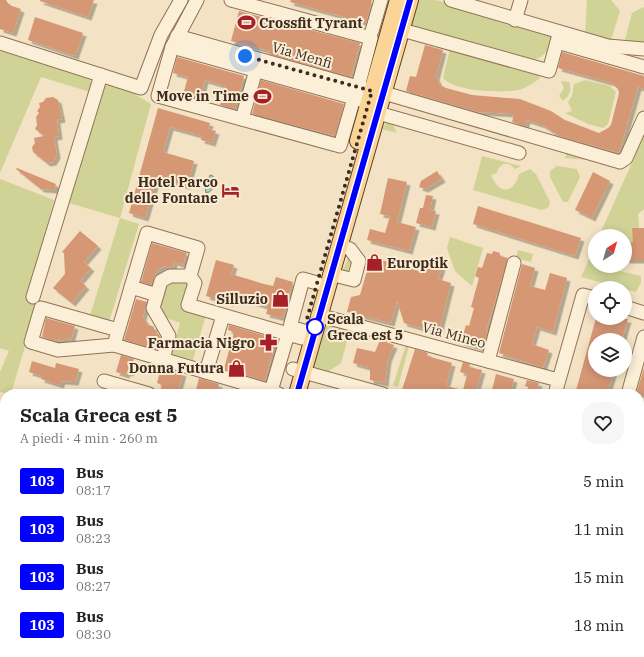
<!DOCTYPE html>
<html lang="it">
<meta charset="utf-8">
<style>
:root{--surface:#fff;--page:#f6f6f6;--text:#202124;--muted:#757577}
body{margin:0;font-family:"IBM Plex Serif",serif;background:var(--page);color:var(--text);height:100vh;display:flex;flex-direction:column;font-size:15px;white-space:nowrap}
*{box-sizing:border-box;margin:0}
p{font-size:13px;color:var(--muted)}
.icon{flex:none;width:22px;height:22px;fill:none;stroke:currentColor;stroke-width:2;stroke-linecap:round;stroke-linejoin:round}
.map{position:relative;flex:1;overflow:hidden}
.panel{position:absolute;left:0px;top:389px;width:644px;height:268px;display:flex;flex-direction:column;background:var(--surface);border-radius:16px 16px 0 0;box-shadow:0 2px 10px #0003}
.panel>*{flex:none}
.badge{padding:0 8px;border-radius:3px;font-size:14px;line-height:26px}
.needle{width:26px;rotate:37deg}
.tools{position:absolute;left:588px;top:229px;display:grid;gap:8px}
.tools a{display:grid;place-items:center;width:44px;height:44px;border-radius:50%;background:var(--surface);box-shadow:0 2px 10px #0003;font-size:20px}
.you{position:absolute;width:20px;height:20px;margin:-10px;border:3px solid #fff;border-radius:50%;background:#1a73e8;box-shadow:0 0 0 6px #1a73e833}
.map>.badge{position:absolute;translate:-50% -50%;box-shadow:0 0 0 2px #fff}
.round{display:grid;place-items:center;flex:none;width:42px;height:42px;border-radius:16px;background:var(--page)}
.head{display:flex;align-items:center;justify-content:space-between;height:68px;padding:0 20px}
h1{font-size:19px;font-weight:700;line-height:30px}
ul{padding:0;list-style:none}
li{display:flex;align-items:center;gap:12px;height:48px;padding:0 20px}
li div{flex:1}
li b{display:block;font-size:15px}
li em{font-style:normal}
li .badge{min-width:44px;font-weight:700;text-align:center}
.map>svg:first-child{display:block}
.green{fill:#d0d395}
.water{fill:#a5c6ba;stroke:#6b9588}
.building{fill:#d69774;filter:url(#shadow)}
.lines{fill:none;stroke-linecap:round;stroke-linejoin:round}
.minor-casing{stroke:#907257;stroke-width:15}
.major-casing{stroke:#5d402c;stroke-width:18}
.minor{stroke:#fcefd8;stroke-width:13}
.major{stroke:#fad597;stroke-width:16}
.line-casing{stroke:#fff;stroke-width:9}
.line{stroke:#00f;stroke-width:6}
.walk{stroke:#3e2b1d;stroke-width:4;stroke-dasharray:0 7.2}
.stop-dot{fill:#fff;stroke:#00f;stroke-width:2}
.labels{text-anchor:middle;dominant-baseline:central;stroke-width:4;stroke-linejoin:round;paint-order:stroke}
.poi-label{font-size:14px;font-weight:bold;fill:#3e2b1d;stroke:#f9ecd4;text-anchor:end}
.street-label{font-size:14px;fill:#3e2b1d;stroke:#f9ecd4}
.stop-label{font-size:14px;font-weight:bold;fill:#3e2b1d;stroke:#f9ecd4;text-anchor:start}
</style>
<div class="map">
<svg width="644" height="657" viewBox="0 0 644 657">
<defs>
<filter id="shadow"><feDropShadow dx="3.5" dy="3.5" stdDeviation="0" flood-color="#0004"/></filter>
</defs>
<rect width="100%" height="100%" fill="#f3e2c3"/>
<g class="green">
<path d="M418,0H436L554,34C550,49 545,58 529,61L411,28Z"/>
<polygon points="587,0 611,0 620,11 610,43 585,36"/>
<polygon points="644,7 644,46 624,44 632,13"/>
<path d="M450,48L540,73L539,79C533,83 526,88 519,90C501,93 456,92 443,78Z"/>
<polygon points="0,49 89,79 92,84 90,92 41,77 0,173"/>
<polygon points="585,80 610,86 616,92 608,124 603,128 588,124 565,113 572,111 568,102 572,96 574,84"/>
<path d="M561,81L569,82C572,90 570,95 563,101L559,96L564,88Z"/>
<polygon points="108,84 128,90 151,104 120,218 139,224 108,325 89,319 120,218 69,203 103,89"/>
<polygon points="386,123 393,125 397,133 382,129"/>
<polygon points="644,136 644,209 638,214 639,228 633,229 633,242 626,242 625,260 625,236 599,236"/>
<polygon points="567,152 600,161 565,158"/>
<path d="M482,156L521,166L515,169L509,164H503L498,169L497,173L491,175C498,194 514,195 519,174L530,169L536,174L550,202L549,207L542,210L473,190Z"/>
<polygon points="557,166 577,169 580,177 568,202 563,202 550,177 550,171"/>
<polygon points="0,179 54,200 27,299 38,302 11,394 0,392 0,372 9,351 0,348"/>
<polygon points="450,237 483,248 472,286 455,271 447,248"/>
<polygon points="595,246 595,266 619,266 619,271 641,276 641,282 636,292 581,277"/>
<polygon points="518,250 533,254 531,262 516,258"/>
<polygon points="348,258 352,260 349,270 345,272 343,270"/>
<path d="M172,282L191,284L184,309L206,315L193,360L171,354L180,323L164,317C159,304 161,291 172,282Z"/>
<polygon points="327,324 347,329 349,334 341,363 326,373 312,370"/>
<polygon points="406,345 409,346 398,387 393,385"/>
<polygon points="25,652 42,657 21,657 21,653"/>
<polygon points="580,652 637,652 644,654 644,657 579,657"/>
</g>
<path class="water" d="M210,175L213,176C216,182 214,192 206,193L205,188Z"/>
<g class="building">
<polygon points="0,0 6,0 9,5 21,9 13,33 0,29"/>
<polygon points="40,0 94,0 88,17 40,1"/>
<polygon points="291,0 372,0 366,23 290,2"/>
<polygon points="239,11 360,43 351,77 269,54 270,51 231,41"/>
<polygon points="35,17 83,33 75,56 28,40"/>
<polygon points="425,45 443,50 436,77 440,85 446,88 472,95 520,99 551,111 565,120 599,133 608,128 611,125 619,93 618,89 612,83 558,68 562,52 644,76 644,89 638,87 619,153 559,136 542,125 527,120 525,126 512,122 514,114 478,112 406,91 410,76 416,77"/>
<polygon points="177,57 244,76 235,109 220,105 225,86 205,80 200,99 183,95 188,77 173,73"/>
<polygon points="261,80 344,104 335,136 252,114"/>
<polygon points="53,97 58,100 62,119 57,120 59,136 54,137 57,155 53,162 47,163 33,152 32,147 35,143 34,138 44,136 35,129 37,125 36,117 39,113 37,111 40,107 39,103 43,102 46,98"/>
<polygon points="158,108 210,123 208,129 216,131 212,143 201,140 202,136 170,127 163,152 194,161 187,186 157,178 145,218 129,213"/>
<polygon points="17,168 56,184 54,190 41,189 16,169"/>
<polygon points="437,171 442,179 425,189 419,187 421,181"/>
<polygon points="593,172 610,181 592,218 575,210"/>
<polygon points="388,178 407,182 397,222 416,227 409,251 367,240 370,229 385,233 390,216 380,214"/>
<polygon points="426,195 433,196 430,210 436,211 432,227 416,223 420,208 423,208"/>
<polygon points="478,206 581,238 575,256 473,224"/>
<polygon points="632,228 644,228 644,260 626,260 626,242 633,242"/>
<polygon points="80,231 98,246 84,262 91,268 80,281 86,286 72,303 53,288 65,274 64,253 62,252"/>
<polygon points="152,243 187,253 183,265 174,262 173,268 164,266 157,270 151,285 141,282"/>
<polygon points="493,251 500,253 500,256 508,258 486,331 488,331 483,349 461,342 466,325 469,326 474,308 471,307 479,278 475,276 478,267 482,268 487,253 492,254"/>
<polygon points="371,257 422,272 425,262 442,267 438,279 451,283 439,331 435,332 404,323 397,301 391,323 347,312 351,297 360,295"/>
<polygon points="216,260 234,265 231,274 264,284 273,286 276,277 293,282 283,318 266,314 268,307 232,296 230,303 206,296"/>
<polygon points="522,264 535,268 530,286 545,290 550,273 567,278 553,332 537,327 532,344 549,350 543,368 499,353"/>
<polygon points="136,299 147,302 143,317 147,324 154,327 154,333 159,334 160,337 157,349 124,340"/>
<polygon points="46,318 75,326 71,340 65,338 65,341 58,339 57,341 42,337"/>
<polygon points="596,318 628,319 622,340 595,340 595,370 614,370 607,394 575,394"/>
<polygon points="229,325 276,339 265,381 224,369 234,332 228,330"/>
<polygon points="380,340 394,345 388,359 385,383 370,380 370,368 353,363 357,348 375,352"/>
<polygon points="415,349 428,353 427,356 452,363 446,386 463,390 469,367 482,370 475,394 416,394 402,390"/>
<polygon points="121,355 134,359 130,373 127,372 126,375 116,372"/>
<polygon points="32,361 55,368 56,363 79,369 75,382 62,381 60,385 41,379 42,376 29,372"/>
<polygon points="463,362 470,364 467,374 460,372"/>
<polygon points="161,367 183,373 177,394 159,394 162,385 157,383"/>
<polygon points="644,368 644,394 636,394"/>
<polygon points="496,374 514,379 510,394 491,394"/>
<polygon points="199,378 219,384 216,394 195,394"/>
<polygon points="527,380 539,383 536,394 527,394 528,387 525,386"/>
</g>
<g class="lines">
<defs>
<g id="minor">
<polyline points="197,0 172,47 158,96 340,146 354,98"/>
<polyline points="231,0 371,38 358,87"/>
<polyline points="451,0 608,46 644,49"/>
<polyline points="515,20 521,0"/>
<polyline points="402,30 549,71 557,42"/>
<polyline points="372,31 381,0"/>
<polyline points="559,34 557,42 644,67"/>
<polyline points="177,36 372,91"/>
<polyline points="0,43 141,88 161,35 181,0"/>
<polyline points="172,47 361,100"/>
<polyline points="384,93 620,162 626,158 644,118"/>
<polyline points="378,113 519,153"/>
<polyline points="242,119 258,63"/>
<polyline points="330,274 354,280 359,261 350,249 339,245"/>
<polyline points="190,276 198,248 147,233 114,345 206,372 223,316"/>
<polyline points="190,276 195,283 188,305 288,334"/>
<polyline points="131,287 157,295"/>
<polyline points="33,297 101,75"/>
<polyline points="625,307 644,313"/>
<polyline points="318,315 558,380"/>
<polyline points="304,331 290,327 303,279 317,283"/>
<polyline points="114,345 58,350 31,342 41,308 118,330"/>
<polyline points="163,359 169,336 153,308 161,281 170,276 190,276"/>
<polyline points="488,361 514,263"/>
<polyline points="293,369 383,394"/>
<polyline points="206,372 271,391"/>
<polyline points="104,381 149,394"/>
<polyline points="279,394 271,391 288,334 302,338"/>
<polyline points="555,394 583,295 595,298"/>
<polyline points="628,394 644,337"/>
<polyline points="639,418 644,420"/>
<polyline points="639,431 644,432"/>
<polyline points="639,484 644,486"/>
<polyline points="0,579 5,578"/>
<polyline points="0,598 5,603"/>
<polyline points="0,615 5,616"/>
<polyline points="125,652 141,657"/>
<polyline points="251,652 253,657"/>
<polyline points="516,652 533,657"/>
<polyline points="363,657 366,652"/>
<polyline points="375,657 378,652"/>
<polyline points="481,657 482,652"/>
<polyline points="573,657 575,652"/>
</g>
<g id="major">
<polyline points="358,141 398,0"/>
<polyline points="297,394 410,0"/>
<polyline points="227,652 232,657"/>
<polyline points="191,657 196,652"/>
</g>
</defs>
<use href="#minor" class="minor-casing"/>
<use href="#major" class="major-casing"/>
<use href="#minor" class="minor"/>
<use href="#major" class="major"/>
</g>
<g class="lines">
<defs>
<polyline id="line" points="297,394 410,0"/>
</defs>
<use href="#line" class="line-casing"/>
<use href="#line" class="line"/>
<polyline class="walk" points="245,56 372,91 306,322 315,327"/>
</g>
<defs>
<symbol id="stadium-bare" viewBox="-9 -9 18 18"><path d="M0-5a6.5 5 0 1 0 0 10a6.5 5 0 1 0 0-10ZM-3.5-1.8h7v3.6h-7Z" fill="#a62029" stroke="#f9ecd4" stroke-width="2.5" paint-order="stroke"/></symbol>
<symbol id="hotel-bare" viewBox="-9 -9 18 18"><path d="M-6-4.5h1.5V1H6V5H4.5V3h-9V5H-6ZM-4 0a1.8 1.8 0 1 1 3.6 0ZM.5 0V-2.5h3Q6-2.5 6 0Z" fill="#a62029" stroke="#f9ecd4" stroke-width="2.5" paint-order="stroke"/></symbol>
<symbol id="shop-bare" viewBox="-9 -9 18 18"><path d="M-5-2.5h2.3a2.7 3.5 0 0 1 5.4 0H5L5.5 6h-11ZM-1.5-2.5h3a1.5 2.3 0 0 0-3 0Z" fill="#a62029" stroke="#f9ecd4" stroke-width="2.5" paint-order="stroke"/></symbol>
<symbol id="pharmacy-bare" viewBox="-9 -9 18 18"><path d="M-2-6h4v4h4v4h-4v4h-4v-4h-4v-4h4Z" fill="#a62029" stroke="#f9ecd4" stroke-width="2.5" paint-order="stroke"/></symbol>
</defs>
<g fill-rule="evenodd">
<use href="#stadium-bare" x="234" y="10" width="25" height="25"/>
<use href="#stadium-bare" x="250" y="84" width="25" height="25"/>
<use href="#hotel-bare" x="218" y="178" width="25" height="25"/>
<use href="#shop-bare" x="362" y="250" width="25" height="25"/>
<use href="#shop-bare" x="268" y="286" width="25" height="25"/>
<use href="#pharmacy-bare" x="256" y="330" width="25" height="25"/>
<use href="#shop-bare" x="224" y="356" width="25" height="25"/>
</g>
<circle class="stop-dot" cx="315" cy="327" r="8"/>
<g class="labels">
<g class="poi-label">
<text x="259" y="23" text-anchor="start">Crossfit Tyrant</text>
<text x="249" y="96">Move in Time</text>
<text x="218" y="182">Hotel Parco<tspan x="218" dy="16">delle Fontane</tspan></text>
<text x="387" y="263" text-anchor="start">Europtik</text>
<text x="268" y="299">Silluzio</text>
<text x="255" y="343">Farmacia Nigro</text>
<text x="224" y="368">Donna Futura</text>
</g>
<g class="street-label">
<text transform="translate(302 55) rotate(16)">Via Menfi</text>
<text transform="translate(454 335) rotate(15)">Via Mineo</text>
</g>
<g class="stop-label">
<text x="327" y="319">Scala<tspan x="327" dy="16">Greca est 5</tspan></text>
</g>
</g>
</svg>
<div class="tools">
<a><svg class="needle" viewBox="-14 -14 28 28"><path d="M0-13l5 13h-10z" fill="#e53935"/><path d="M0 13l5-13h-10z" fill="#757577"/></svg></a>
<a><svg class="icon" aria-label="locate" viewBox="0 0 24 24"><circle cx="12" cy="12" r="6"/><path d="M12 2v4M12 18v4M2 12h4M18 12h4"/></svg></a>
<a><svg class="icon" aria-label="layers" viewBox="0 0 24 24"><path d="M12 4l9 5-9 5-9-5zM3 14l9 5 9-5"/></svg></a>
</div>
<div class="you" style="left:245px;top:56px"></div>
<section class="panel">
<div class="head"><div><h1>Scala Greca est 5</h1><p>A piedi · 4 min · 260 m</p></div><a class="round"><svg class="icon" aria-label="heart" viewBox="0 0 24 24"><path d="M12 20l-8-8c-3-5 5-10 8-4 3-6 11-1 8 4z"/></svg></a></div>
<ul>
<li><span class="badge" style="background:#00f;color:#fff">103</span><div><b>Bus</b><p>08:17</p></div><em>5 min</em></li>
<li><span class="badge" style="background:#00f;color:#fff">103</span><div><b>Bus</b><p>08:23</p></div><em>11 min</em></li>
<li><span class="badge" style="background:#00f;color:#fff">103</span><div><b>Bus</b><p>08:27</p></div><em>15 min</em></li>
<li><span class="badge" style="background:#00f;color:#fff">103</span><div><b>Bus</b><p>08:30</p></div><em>18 min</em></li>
</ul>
</section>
</div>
